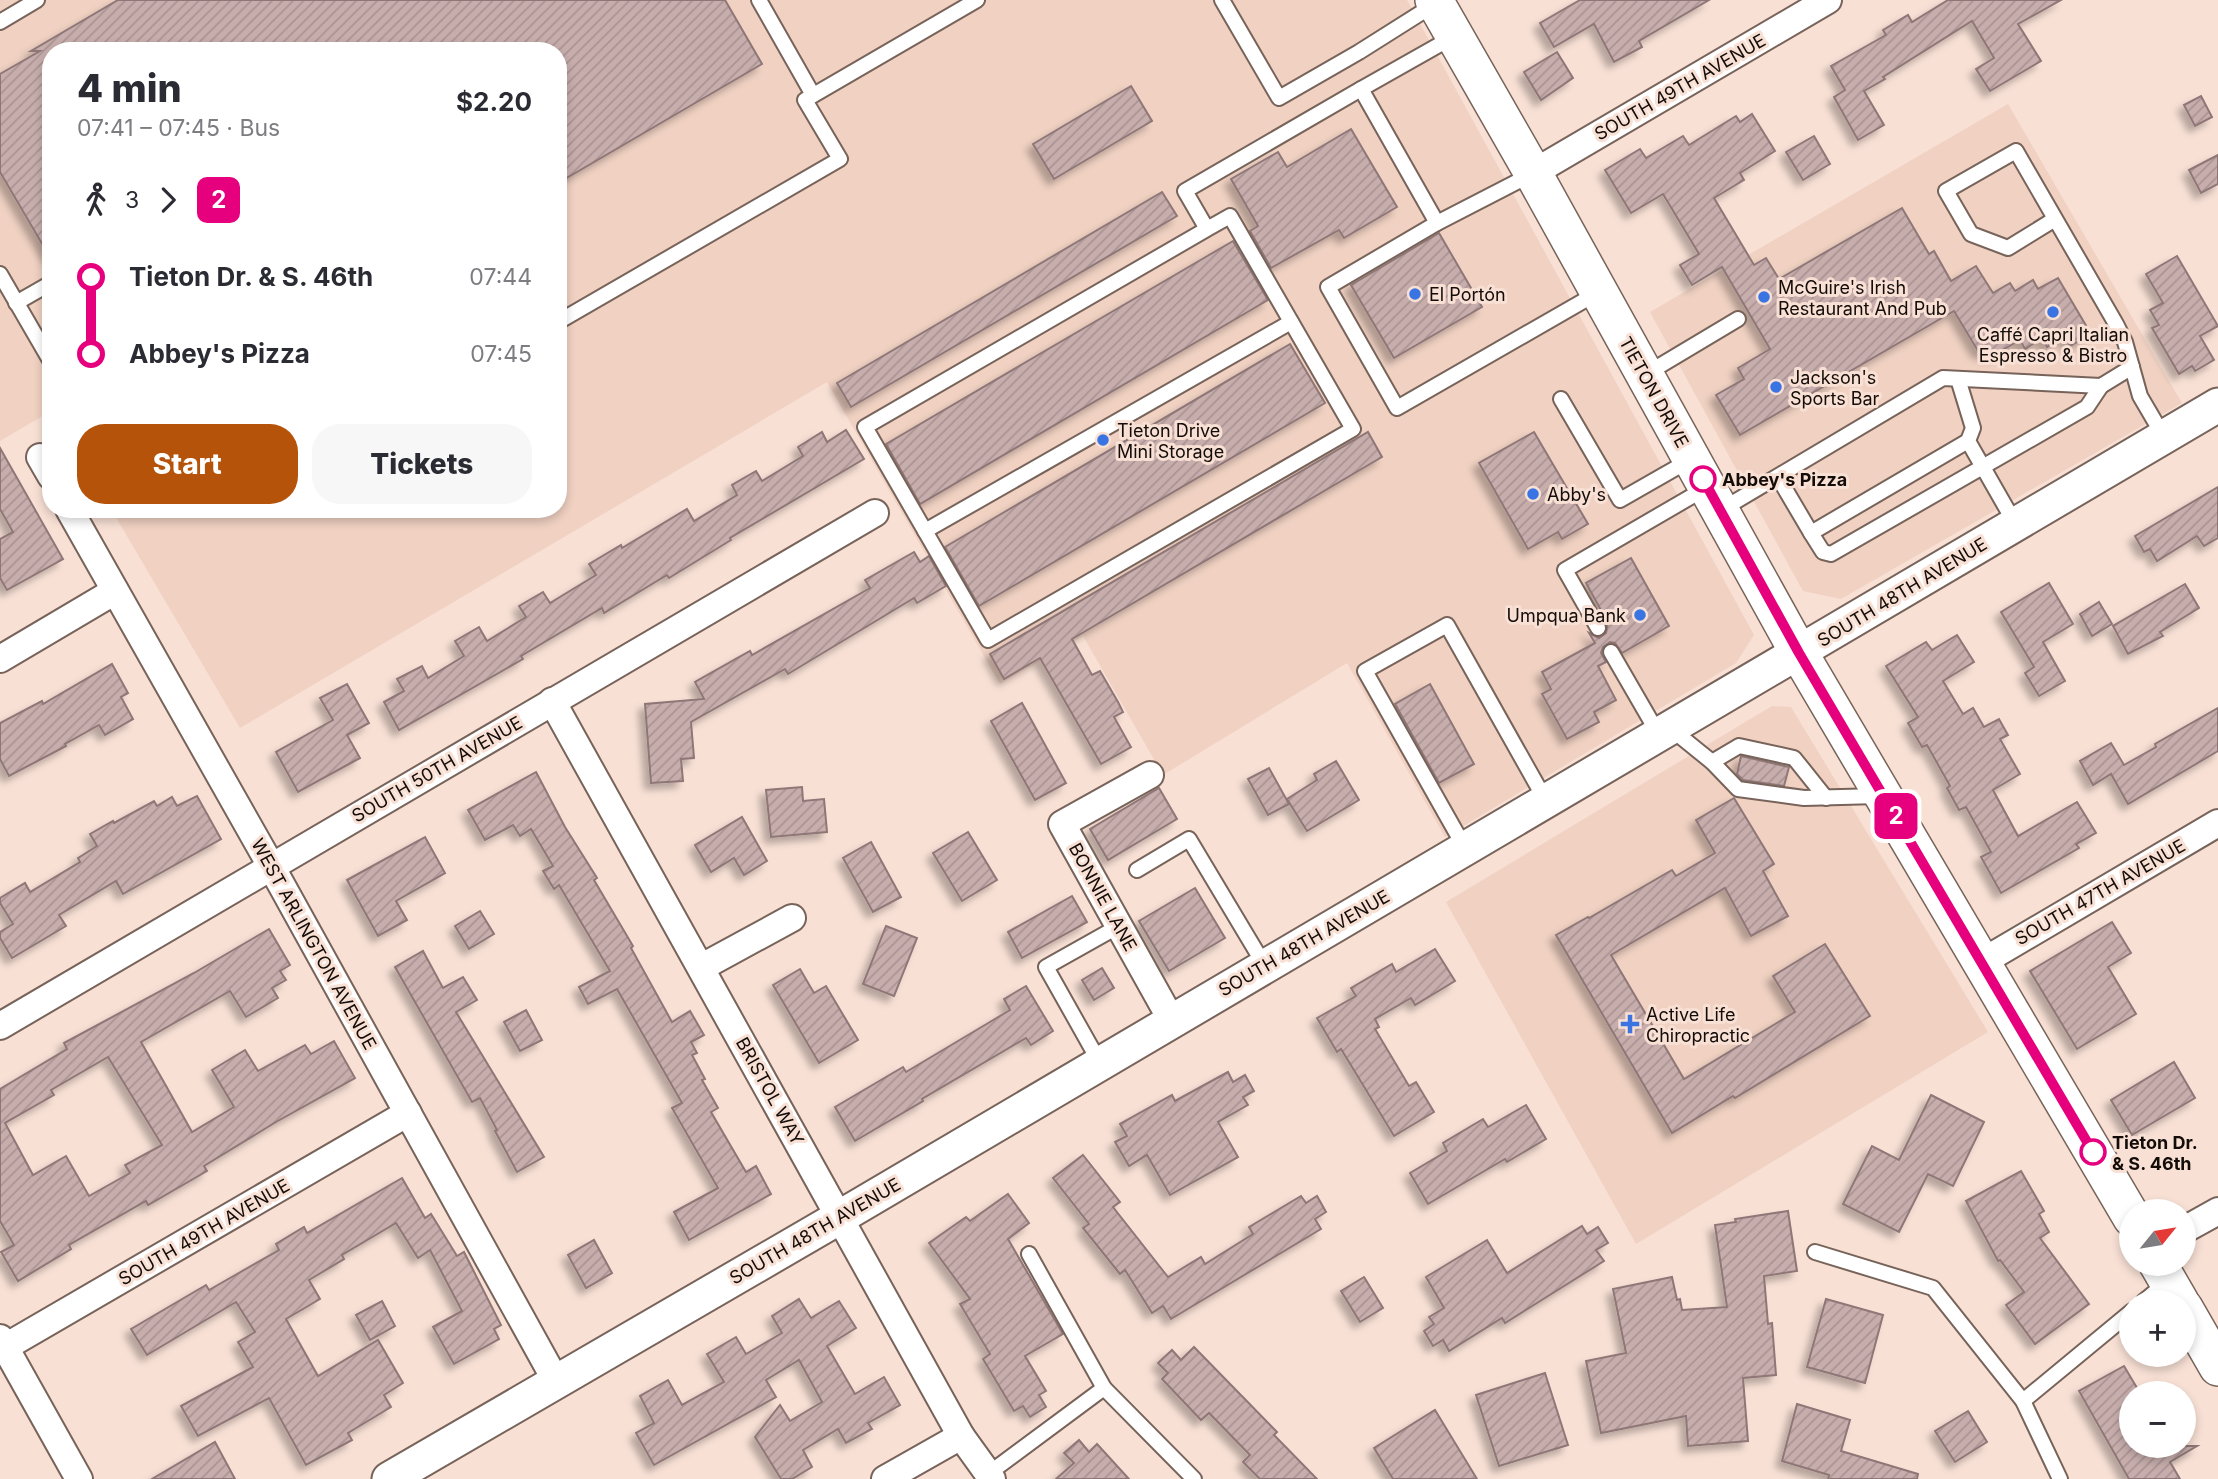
<!DOCTYPE html>
<meta charset="utf-8">
<style>
:root{--surface:#fff;--page:#f7f7f7;--text:#2b2b33;--muted:#7c7c81;--accent:#b45309}
body{margin:0;font-family:Inter,sans-serif;background:var(--page);color:var(--text);height:100vh;display:flex;flex-direction:column;font-size:26px;white-space:nowrap}
*{box-sizing:border-box;margin:0}
p{font-size:23px;color:var(--muted)}
.icon{flex:none;width:38px;height:38px;fill:none;stroke:currentColor;stroke-width:2;stroke-linecap:round;stroke-linejoin:round}
.map{position:relative;flex:1;overflow:hidden}
.drawer{position:absolute;left:42px;top:42px;width:525px;height:476px;display:flex;flex-direction:column;background:var(--surface);border-radius:28px;box-shadow:0 4px 10px #0003}
.drawer>*{flex:none}
.badge{padding:0 14px;border-radius:10px;font-size:24px;line-height:46px}
.needle{width:46px;rotate:60deg}
.controls{position:absolute;left:2119px;top:1199px;display:grid;gap:14px}
.controls a{display:grid;place-items:center;width:77px;height:77px;border-radius:50%;background:var(--surface);box-shadow:0 4px 10px #0003;font-size:35px}
.map>.badge{position:absolute;translate:-50% -50%;box-shadow:0 0 0 4px #fff}
.legs{display:flex;align-items:center;gap:10px;height:77px;padding:0 35px;font-size:23px}
.legs p{margin-inline-start:auto}
.head{display:flex;align-items:center;justify-content:space-between;height:119px;padding:0 35px}
h1{font-size:38px;font-weight:800;line-height:52px}
.cta{display:flex;gap:14px;margin-top:auto;padding:14px 35px}
.cta a{flex:1;height:80px;border-radius:28px;background:var(--accent);color:#fff;font-size:28px;font-weight:800;line-height:80px;text-align:center}
.cta a+a{background:var(--page);color:var(--text)}
ul{padding:0 35px;list-style:none}
li{display:flex;align-items:center;gap:24px;height:77px;font-size:26px}
li i{display:grid;place-items:center;width:10px;height:100%;margin:0 9px;background:currentColor}
li i::after{content:'';width:18px;height:18px;margin:-9px;border:5px solid;border-radius:50%;background:var(--surface)}
li p{margin-inline-start:auto}
li:first-child i{background:linear-gradient(#0000 50%,currentColor 0)}
li:last-child i{background:linear-gradient(currentColor 50%,#0000 0)}
.map>svg:first-child{display:block}
.built{fill:#f0d1c2}
.building{fill:url(#building-hatch);stroke:#8f7777;stroke-width:2;fill-rule:evenodd;filter:url(#shadow)}
.lines{fill:none;stroke-linecap:round;stroke-linejoin:round}
.service-casing{stroke:#776359;stroke-width:18}
.minor-casing{stroke:#776359;stroke-width:30}
.tertiary-casing{stroke:#776359;stroke-width:37}
.secondary-casing{stroke:#776359;stroke-width:40}
.service{stroke:#fff;stroke-width:14}
.minor{stroke:#fff;stroke-width:26}
.tertiary{stroke:#fff;stroke-width:33}
.secondary{stroke:#fff;stroke-width:37}
.line-1-casing{stroke:#fff;stroke-width:16}
.line-1{stroke:#e6007e;stroke-width:10}
.poi-dot{fill:#3a74e3;stroke:#f8e0d5;stroke-width:2.5}
.stop-1-dot{fill:#fff;stroke:#e6007e;stroke-width:3.5}
.labels{text-anchor:middle;dominant-baseline:central;stroke-width:6;stroke-linejoin:round;paint-order:stroke}
.street-label{font-size:18px;fill:#130c08;stroke:#f8e0d5}
.poi-label{font-size:18px;fill:#130c08;stroke:#f8e0d5;text-anchor:start}
.stop-label{font-size:18px;font-weight:bold;fill:#130c08;stroke:#f8e0d5;text-anchor:start}
</style>
<div class="map">
<svg width="2218" height="1479" viewBox="0 0 2218 1479">
<defs>
<pattern id="building-hatch" width="6" height="6" patternUnits="userSpaceOnUse" patternTransform="scale(1.75)"><rect width="6" height="6" fill="#c7aead"/><path d="M-1 1l2-2M0 6l6-6M5 7l2-2" fill="none" stroke="#aa9493"/></pattern>
<filter id="shadow"><feDropShadow dx="-6" dy="6" stdDeviation="3.5" flood-color="#0004"/></filter>
</defs>
<rect width="100%" height="100%" fill="#f8e0d5"/>
<g class="built">
<polygon points="0,0 1407,0 1754,635 1736,663 1445,837 1347,663 1163,775 1083,636 1000,684 827,382 240,728 111,509 558,509 558,51 51,51 51,411 0,441"/>
<polygon points="2008,104 2182,403 1841,599 1803,591 1650,312"/>
<polygon points="1772,706 1791,707 1988,1032 1636,1244 1446,902"/>
</g>
<g class="building">
<polygon points="118,0 725,0 762,64 558,183 558,51 51,51 51,259 0,172 0,74 40,51 31,51"/>
<polygon points="1580,0 1709,0 1639,41 1642,47 1614,62 1594,24 1554,47 1540,23"/>
<polygon points="1948,0 2061,0 2018,24 2041,61 1990,91 1976,69 1994,58 1972,21 1883,77 1885,79 1864,91 1884,125 1858,140 1834,97 1845,90 1831,66 1886,35 1883,30 1908,15 1912,22"/>
<polygon points="1557,52 1573,78 1541,100 1524,72"/>
<polygon points="1131,86 1152,121 1054,179 1033,144"/>
<polygon points="2201,96 2212,117 2195,126 2184,105"/>
<polygon points="1752,114 1775,151 1740,173 1744,180 1714,198 1754,265 1766,258 1779,279 1902,208 1929,254 1934,251 1951,281 1976,266 1993,293 2010,283 2015,291 2033,280 2038,289 2058,278 2091,334 2070,346 2065,336 2047,347 2042,338 2025,349 2020,340 1994,355 1978,351 1954,311 1740,435 1716,395 1744,379 1738,368 1770,349 1722,267 1692,285 1680,265 1699,254 1663,194 1631,213 1605,170 1640,149 1646,158 1683,136 1689,145 1736,116 1740,122"/>
<polygon points="1351,129 1397,207 1344,238 1339,230 1271,268 1250,231 1258,226 1231,179 1278,152 1287,167"/>
<polygon points="1814,136 1830,164 1803,180 1786,152"/>
<polygon points="2218,155 2218,184 2201,193 2189,170"/>
<polygon points="1162,192 1177,216 851,407 837,383"/>
<polygon points="1439,233 1482,307 1394,358 1351,285"/>
<polygon points="1233,241 1268,300 920,504 886,444"/>
<polygon points="2177,256 2218,326 2200,336 2214,360 2195,371 2192,366 2179,374 2152,328 2159,325 2150,310 2163,303 2146,274"/>
<polygon points="1290,344 1325,403 979,606 945,547"/>
<polygon points="846,430 864,459 730,538 731,540 669,578 667,575 604,613 602,608 521,656 523,659 399,730 384,702 404,691 397,679 422,666 428,678 464,656 455,641 479,627 487,641 526,617 519,606 543,592 550,603 596,575 589,564 621,545 622,548 687,509 694,521 737,495 732,485 756,471 762,481 803,456 798,447 822,432 827,442"/>
<polygon points="1368,432 1382,457 1072,639 1092,675 1100,671 1118,702 1123,712 1114,717 1131,747 1101,764 1040,658 1004,679 990,654"/>
<polygon points="1534,432 1588,524 1562,539 1558,532 1528,549 1479,463"/>
<polygon points="0,448 63,559 7,590 0,578 0,539 13,532 0,509"/>
<polygon points="2218,487 2218,538 2204,546 2197,536 2157,561 2150,549 2144,552 2135,536"/>
<polygon points="914,552 920,562 929,556 946,586 917,603 914,598 788,674 785,669 691,722 694,758 681,759 683,781 651,783 645,704 704,699 695,682 750,651 752,655 870,588 865,580"/>
<polygon points="1631,558 1669,626 1622,653 1615,643 1610,642 1603,647 1601,653 1606,662 1598,666 1616,700 1594,712 1599,722 1567,739 1542,694 1551,689 1542,672 1595,643 1589,633 1599,638 1606,633 1608,623 1586,583"/>
<polygon points="2049,583 2073,624 2043,642 2065,681 2039,696 2025,673 2034,667 2001,612"/>
<polygon points="2185,584 2199,608 2160,632 2163,636 2128,654 2113,626"/>
<polygon points="2099,602 2112,624 2092,636 2080,614"/>
<polygon points="1957,635 1974,662 1943,681 1963,714 1973,708 1984,727 1999,719 2008,735 2000,739 2020,774 1993,790 2018,836 2077,802 2096,833 2076,844 2079,848 2001,893 1981,857 1991,852 1966,807 1959,810 1947,788 1950,786 1927,745 1922,747 1908,723 1918,717 1886,666 1926,642 1932,650"/>
<polygon points="112,664 128,693 121,697 133,719 105,735 99,725 65,744 66,746 9,776 0,759 0,723 42,701 43,704"/>
<polygon points="347,684 369,723 347,735 360,758 298,792 276,752 333,720 320,698"/>
<polygon points="1430,684 1474,764 1439,783 1395,704"/>
<polygon points="1022,703 1066,783 1035,800 991,721"/>
<polygon points="2218,708 2218,751 2128,804 2111,774 2093,785 2080,761 2111,743 2124,765 2156,747 2155,744"/>
<polygon points="1741,756 1789,767 1784,786 1743,780 1737,774"/>
<polygon points="1336,761 1359,800 1307,831 1287,799 1317,780 1314,774"/>
<polygon points="1269,768 1289,804 1268,815 1248,779"/>
<polygon points="536,772 565,827 597,878 594,880 633,946 631,948 672,1022 690,1011 704,1035 691,1042 697,1053 692,1055 705,1079 702,1080 718,1108 711,1112 746,1172 756,1166 771,1194 689,1240 674,1212 718,1188 672,1108 682,1103 617,989 588,1004 579,987 610,971 559,885 554,889 543,871 553,866 531,829 520,836 513,825 485,840 468,810"/>
<polygon points="802,787 803,801 824,799 827,832 771,837 766,790"/>
<polygon points="1159,788 1177,819 1108,860 1090,829"/>
<polygon points="197,796 221,839 123,894 116,881 59,915 66,926 12,958 0,938 0,932 13,924 0,903 0,898 25,883 30,892 80,862 78,858 97,846 90,834 113,821 114,823 154,801 157,806 172,797 177,806"/>
<polygon points="1734,798 1774,864 1763,871 1788,916 1751,936 1725,888 1611,955 1684,1079 1795,1012 1773,976 1825,944 1870,1016 1735,1098 1733,1096 1672,1133 1556,935 1588,917 1589,918 1672,870 1676,876 1715,853 1696,820"/>
<polygon points="742,817 767,861 744,875 734,858 711,872 695,845"/>
<polygon points="968,832 997,880 962,901 933,853"/>
<polygon points="425,837 445,873 396,901 407,920 378,936 347,880"/>
<polygon points="871,842 901,897 873,912 843,858"/>
<polygon points="1195,888 1225,938 1169,971 1139,921"/>
<polygon points="1072,896 1087,922 1022,958 1008,932"/>
<polygon points="480,911 494,934 469,949 455,926"/>
<polygon points="2112,922 2131,953 2108,967 2136,1014 2077,1049 2030,971"/>
<polygon points="886,926 917,938 894,996 863,984"/>
<path d="M269,929L290,965L280,971L286,980L272,988L278,998L246,1017L230,991L141,1042L165,1084L192,1132L234,1107L212,1070L245,1050L258,1071L305,1045L311,1054L334,1041L355,1078L276,1122L204,1166L207,1171L148,1205L146,1201L69,1245L71,1249L18,1281L1,1252L14,1245L0,1221V1089L67,1049L64,1043L194,973ZM108,1057L162,1145L125,1165L130,1173L89,1196L66,1156L33,1175L5,1123L54,1095L51,1090Z"/>
<polygon points="1435,949 1455,981 1415,1005 1411,998 1375,1019 1379,1027 1375,1029 1409,1086 1416,1082 1434,1112 1394,1136 1341,1049 1337,1052 1317,1018 1356,996 1351,988 1392,964 1396,972"/>
<polygon points="423,951 443,988 463,977 477,1000 456,1012 544,1157 517,1172 495,1131 497,1130 480,1098 472,1102 395,967"/>
<polygon points="1102,968 1114,988 1094,1000 1082,980"/>
<polygon points="800,969 814,993 826,986 858,1040 819,1063 773,985"/>
<polygon points="1026,986 1053,1031 1031,1045 1026,1038 922,1099 923,1101 855,1141 835,1107 903,1067 906,1072 1010,1010 1004,999"/>
<polygon points="526,1010 542,1040 520,1051 504,1022"/>
<polygon points="2174,1062 2195,1098 2132,1135 2111,1100"/>
<polygon points="1228,1072 1233,1082 1245,1075 1254,1091 1243,1097 1248,1105 1218,1122 1238,1157 1170,1195 1147,1155 1129,1166 1115,1142 1127,1136 1120,1124 1172,1095 1175,1101"/>
<polygon points="1931,1095 1984,1122 1953,1186 1928,1174 1899,1232 1843,1204 1872,1146 1899,1160"/>
<polygon points="1526,1105 1546,1139 1507,1162 1505,1159 1428,1204 1410,1173 1447,1151 1443,1143 1483,1119 1488,1127"/>
<polygon points="1083,1155 1120,1202 1113,1207 1168,1277 1201,1257 1205,1264 1253,1234 1249,1227 1301,1196 1306,1203 1317,1196 1326,1212 1315,1219 1321,1229 1171,1319 1163,1306 1152,1313 1125,1270 1120,1274 1083,1228 1089,1224 1053,1178"/>
<polygon points="2021,1171 2044,1211 2039,1214 2049,1232 2040,1238 2089,1304 2035,1344 2006,1305 2024,1292 2000,1260 1998,1261 1966,1201"/>
<polygon points="402,1178 425,1218 431,1214 457,1256 464,1252 501,1325 494,1329 499,1339 454,1364 433,1327 462,1311 430,1250 418,1258 396,1223 342,1255 344,1259 309,1280 320,1299 286,1319 318,1376 378,1340 403,1383 384,1395 391,1407 348,1433 352,1440 306,1465 269,1398 198,1436 181,1406 253,1367 238,1342 255,1332 236,1302 147,1355 131,1329 206,1285 209,1290 279,1250 276,1244 304,1227 307,1233"/>
<polygon points="1008,1194 1029,1223 1008,1239 1063,1334 1025,1356 1046,1391 1039,1395 1046,1407 1030,1417 1023,1406 1014,1411 983,1359 990,1354 960,1304 970,1299 929,1243 966,1217 970,1221"/>
<polygon points="1788,1211 1797,1271 1764,1276 1768,1324 1772,1323 1776,1375 1743,1378 1748,1441 1688,1446 1686,1416 1601,1433 1586,1361 1626,1353 1613,1289 1672,1277 1677,1300 1680,1299 1682,1310 1727,1307 1715,1225 1736,1222 1735,1219"/>
<polygon points="1582,1226 1587,1234 1598,1227 1608,1243 1596,1250 1604,1261 1505,1323 1502,1318 1449,1351 1443,1340 1433,1346 1424,1331 1434,1324 1429,1317 1444,1308 1426,1277 1487,1240 1507,1273"/>
<polygon points="594,1240 612,1273 586,1288 568,1255"/>
<polygon points="1364,1277 1383,1308 1360,1322 1341,1291"/>
<polygon points="799,1299 811,1318 839,1301 856,1328 827,1346 855,1394 884,1377 900,1405 868,1423 872,1429 846,1443 838,1429 803,1450 812,1467 792,1479 781,1479 755,1437 780,1405 790,1421 822,1402 799,1360 766,1380 776,1397 654,1465 636,1433 654,1423 640,1396 668,1380 682,1405 724,1382 707,1354 736,1337 746,1354 782,1333 772,1316"/>
<polygon points="1826,1299 1883,1315 1865,1383 1807,1367"/>
<polygon points="382,1301 395,1326 370,1340 356,1315"/>
<polygon points="1194,1347 1277,1432 1274,1435 1317,1479 1260,1479 1243,1462 1250,1455 1209,1413 1201,1420 1162,1379 1168,1373 1158,1363 1172,1350 1181,1360"/>
<polygon points="2124,1366 2140,1393 2132,1393 2132,1446 2197,1446 2170,1462 2180,1479 2129,1479 2079,1391"/>
<polygon points="1545,1373 1568,1445 1499,1466 1476,1395"/>
<polygon points="1797,1404 1850,1420 1841,1451 1918,1474 1917,1479 1828,1479 1829,1475 1782,1461"/>
<polygon points="1435,1410 1477,1479 1393,1479 1374,1448"/>
<polygon points="1968,1411 1987,1442 1955,1462 1935,1431"/>
<polygon points="1079,1440 1089,1452 1097,1444 1129,1479 1056,1479 1074,1463 1064,1453"/>
<polygon points="215,1442 235,1479 152,1479"/>
</g>
<g class="lines">
<defs>
<g id="service">
<polyline points="759,0 813,95"/>
<polyline points="1222,0 1279,98 1359,52 1435,4"/>
<polyline points="0,22 37,0"/>
<polyline points="1453,37 1361,89 1437,223 1532,174"/>
<polyline points="2055,219 2008,248 1971,234 1946,191 2016,151 2116,324 2125,342 2140,396 2164,437"/>
<polyline points="1437,223 1328,287 1397,408 1599,292"/>
<polyline points="1207,229 1230,216 1353,429 988,640 865,427 1207,229 1185,191 1361,89"/>
<polyline points="0,274 51,362"/>
<polyline points="16,303 51,283"/>
<polyline points="558,322 840,159 805,100 977,0"/>
<polyline points="1646,374 1738,319"/>
<polyline points="1958,379 1973,428 1968,441 2016,525"/>
<polyline points="1561,399 1620,500 1690,460"/>
<polyline points="1778,477 1811,533 1968,441"/>
<polyline points="1721,510 1943,378 2101,386 2132,367"/>
<polyline points="925,531 1291,322"/>
<polyline points="1811,533 1823,552 1831,554 2087,407 2101,386"/>
<polyline points="1598,628 1565,570 1706,488"/>
<polyline points="1611,652 1659,735"/>
<polyline points="1670,728 1712,762 1738,789 1804,798 1879,796"/>
<polyline points="1712,762 1739,746 1794,758 1826,798"/>
<polyline points="1465,848 1365,671 1447,625 1546,801"/>
<polyline points="1137,870 1189,839 1265,966"/>
<polyline points="1100,1063 1046,967 1119,926"/>
<polyline points="1815,1252 1933,1288 2023,1401 2060,1479"/>
<polyline points="1029,1254 1104,1388 1194,1479"/>
<polyline points="2143,1302 2166,1283"/>
<polyline points="2023,1401 2132,1311"/>
<polyline points="988,1474 1104,1388"/>
</g>
<g id="minor">
<polyline points="1533,173 1828,0"/>
<polyline points="40,457 51,476"/>
<polyline points="69,509 271,866 556,1381"/>
<polyline points="0,659 115,591"/>
<polyline points="552,701 961,1436 992,1479"/>
<polyline points="1150,775 1062,824 1172,1021"/>
<polyline points="1982,962 2218,823"/>
<polyline points="702,967 792,918"/>
<polyline points="0,1026 875,513"/>
<polyline points="2184,1230 2218,1211"/>
<polyline points="0,1338 79,1479"/>
<polyline points="0,1350 408,1113"/>
<polyline points="885,1479 961,1436"/>
</g>
<polyline id="tertiary" points="389,1479 840,1217 2218,405"/>
<g id="secondary">
<polyline points="1434,0 1533,173 1799,653 2132,1218"/>
<polyline points="2158,1264 2180,1302"/>
<polyline points="2184,1308 2218,1367"/>
</g>
</defs>
<use href="#service" class="service-casing"/>
<use href="#minor" class="minor-casing"/>
<use href="#tertiary" class="tertiary-casing"/>
<use href="#secondary" class="secondary-casing"/>
<use href="#service" class="service"/>
<use href="#minor" class="minor"/>
<use href="#tertiary" class="tertiary"/>
<use href="#secondary" class="secondary"/>
</g>
<g class="lines">
<defs>
<polyline id="line-1" points="1703,479 1799,653 2093,1152"/>
</defs>
<use href="#line-1" class="line-1-casing"/>
<use href="#line-1" class="line-1"/>
</g>
<g class="poi-dot">
<circle cx="1415" cy="294" r="7"/>
<circle cx="1764" cy="297" r="7"/>
<circle cx="2053" cy="312" r="7"/>
<circle cx="1776" cy="387" r="7"/>
<circle cx="1103" cy="440" r="7"/>
<circle cx="1533" cy="494" r="7"/>
<circle cx="1640" cy="615" r="7"/>
<path d="M1626.5 1013.5h7v7h7v7h-7v7h-7v-7h-7v-7h7z"/>
</g>
<g class="stop-1-dot">
<circle cx="1703" cy="479" r="12"/>
<circle cx="2093" cy="1152" r="12"/>
</g>
<g class="labels">
<g class="street-label">
<text transform="translate(1680 87) rotate(-30)">SOUTH 49TH AVENUE</text>
<text transform="translate(1654 392) rotate(61)">TIETON DRIVE</text>
<text transform="translate(1902 592) rotate(-31)">SOUTH 48TH AVENUE</text>
<text transform="translate(437 769) rotate(-30)">SOUTH 50TH AVENUE</text>
<text transform="translate(2100 892) rotate(-30)">SOUTH 47TH AVENUE</text>
<text transform="translate(1103 897) rotate(61)">BONNIE LANE</text>
<text transform="translate(1304 943) rotate(-30)">SOUTH 48TH AVENUE</text>
<text transform="translate(314 944) rotate(61)">WEST ARLINGTON AVENUE</text>
<text transform="translate(770 1091) rotate(61)">BRISTOL WAY</text>
<text transform="translate(815 1231) rotate(-30)">SOUTH 48TH AVENUE</text>
<text transform="translate(204 1232) rotate(-30)">SOUTH 49TH AVENUE</text>
</g>
<g class="poi-label">
<text x="1778" y="287">McGuire's Irish<tspan x="1778" dy="21">Restaurant And Pub</tspan></text>
<text x="1429" y="294">El Portón</text>
<text x="2053" y="334" text-anchor="middle">Caffé Capri Italian<tspan x="2053" dy="21">Espresso &amp; Bistro</tspan></text>
<text x="1790" y="377">Jackson's<tspan x="1790" dy="21">Sports Bar</tspan></text>
<text x="1117" y="430">Tieton Drive<tspan x="1117" dy="21">Mini Storage</tspan></text>
<text x="1547" y="494">Abby's</text>
<text x="1626" y="615" text-anchor="end">Umpqua Bank</text>
<text x="1646" y="1014">Active Life<tspan x="1646" dy="21">Chiropractic</tspan></text>
</g>
<g class="stop-label">
<text x="1722" y="479">Abbey's Pizza</text>
<text x="2112" y="1142">Tieton Dr.<tspan x="2112" dy="21">&amp; S. 46th</tspan></text>
</g>
</g>
</svg>
<div class="controls">
<a><svg class="needle" viewBox="-14 -14 28 28"><path d="M0-13l5 13h-10z" fill="#e53935"/><path d="M0 13l5-13h-10z" fill="#7c7c81"/></svg></a>
<a>+</a>
<a>−</a>
</div>
<b class="badge" style="left:1896px;top:816px;background:#e6007e;color:#fff">2</b>
<section class="drawer">
<div class="head"><div><h1>4 min</h1><p>07:41 – 07:45 · Bus</p></div><b>$2.20</b></div>
<div class="legs"><svg class="icon" aria-label="walk" viewBox="0 0 24 24"><circle cx="13" cy="4" r="2"/><path d="M13 8l-2 6 4 7M11 14l-3 7M7 12l3-4h3l4 4"/></svg>3<svg class="icon" aria-label="forward" viewBox="0 0 24 24"><path d="M9 5l7 7-7 7"/></svg><b class="badge" style="background:#e6007e;color:#fff">2</b></div>
<ul>
<li><i style="color:#e6007e"></i><b>Tieton Dr. &amp; S. 46th</b><p>07:44</p></li>
<li><i style="color:#e6007e"></i><b>Abbey's Pizza</b><p>07:45</p></li>
</ul>
<div class="cta"><a>Start</a><a>Tickets</a></div>
</section>
</div>
